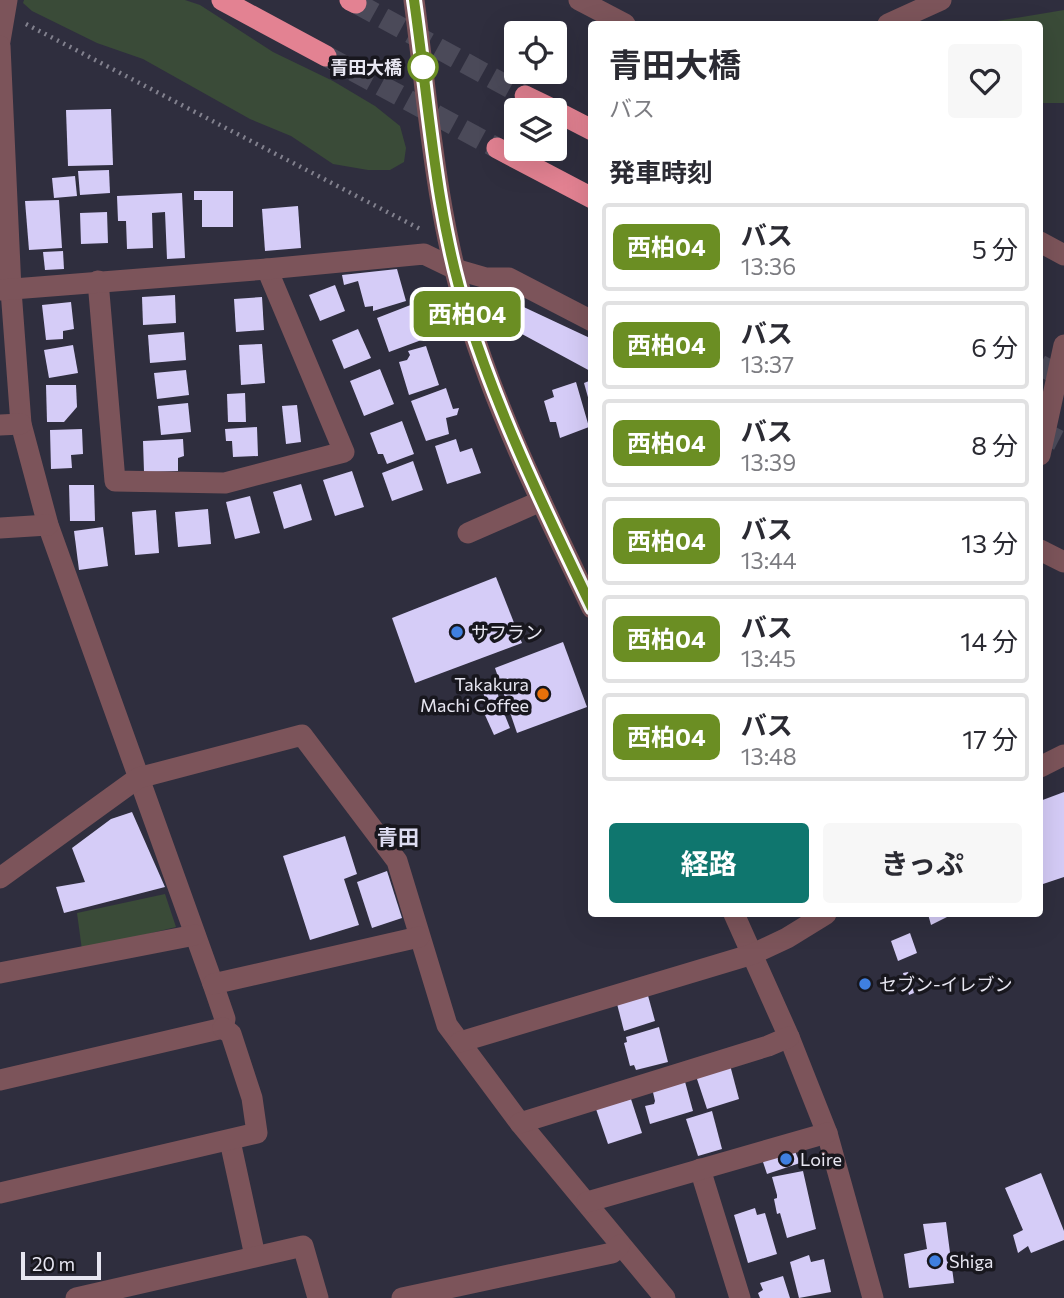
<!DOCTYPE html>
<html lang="ja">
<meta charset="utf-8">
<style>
:root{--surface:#fff;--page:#f7f7f7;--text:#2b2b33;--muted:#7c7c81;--line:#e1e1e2;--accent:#0f766e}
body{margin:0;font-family:Commissioner,"Noto Sans JP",sans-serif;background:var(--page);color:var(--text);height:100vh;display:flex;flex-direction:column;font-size:26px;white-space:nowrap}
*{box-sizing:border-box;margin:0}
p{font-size:23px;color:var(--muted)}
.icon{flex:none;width:38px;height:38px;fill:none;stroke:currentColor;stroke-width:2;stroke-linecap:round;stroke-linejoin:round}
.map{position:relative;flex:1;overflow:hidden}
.drawer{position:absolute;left:588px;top:21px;width:455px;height:896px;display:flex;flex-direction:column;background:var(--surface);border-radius:7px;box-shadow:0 7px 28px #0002}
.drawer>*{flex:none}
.badge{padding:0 14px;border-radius:10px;font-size:24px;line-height:46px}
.buttons{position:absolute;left:504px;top:21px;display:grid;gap:14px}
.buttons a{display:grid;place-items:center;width:63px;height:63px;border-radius:7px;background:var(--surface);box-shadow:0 7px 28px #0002;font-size:35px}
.scale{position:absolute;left:21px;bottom:18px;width:80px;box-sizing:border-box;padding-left:7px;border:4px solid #e7e6f1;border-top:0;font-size:19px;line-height:24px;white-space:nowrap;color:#e7e6f1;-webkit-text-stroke:5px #18171e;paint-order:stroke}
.map>.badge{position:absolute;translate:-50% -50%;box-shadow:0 0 0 4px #fff}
h2{padding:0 21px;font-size:26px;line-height:63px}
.round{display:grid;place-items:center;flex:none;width:74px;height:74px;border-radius:7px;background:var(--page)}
.head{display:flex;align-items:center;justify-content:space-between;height:119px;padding:0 21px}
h1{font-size:33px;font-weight:700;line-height:52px}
.primary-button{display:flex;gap:14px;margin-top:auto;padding:14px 21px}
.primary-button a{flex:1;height:80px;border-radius:7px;background:var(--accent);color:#fff;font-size:28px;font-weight:700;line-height:80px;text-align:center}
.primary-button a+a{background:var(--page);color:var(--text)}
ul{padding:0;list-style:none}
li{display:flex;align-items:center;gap:21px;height:88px;margin:0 14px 10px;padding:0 7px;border:4px solid var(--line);border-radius:7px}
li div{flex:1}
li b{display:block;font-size:26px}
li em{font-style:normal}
li .badge{min-width:77px;font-weight:700;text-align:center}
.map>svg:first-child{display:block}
.green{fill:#3a4b38}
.building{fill:#d5ccf7}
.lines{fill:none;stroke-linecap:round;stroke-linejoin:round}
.highway-tunnel{stroke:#4b4a59;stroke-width:21;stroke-dasharray:21 10;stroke-linecap:butt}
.path{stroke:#82818e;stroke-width:4.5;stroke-dasharray:2 5;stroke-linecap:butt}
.minor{stroke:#7c545a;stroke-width:21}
.highway{stroke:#e38292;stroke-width:21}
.line-casing{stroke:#fff;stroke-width:16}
.line{stroke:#6b8e23;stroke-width:10}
.stop-dot{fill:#fff;stroke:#6b8e23;stroke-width:3.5}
.shop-dot{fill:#3f7fe0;stroke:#18171e;stroke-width:2.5}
.food-dot{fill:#e8710a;stroke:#18171e;stroke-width:2.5}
.labels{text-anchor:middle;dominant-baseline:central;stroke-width:7;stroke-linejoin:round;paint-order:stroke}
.stop-label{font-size:18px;font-weight:bold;fill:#e7e6f1;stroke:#18171e;text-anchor:end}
.poi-label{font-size:18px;fill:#e7e6f1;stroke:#18171e;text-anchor:start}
.quarter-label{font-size:21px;font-weight:bold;fill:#dddcf1;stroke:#18171e}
</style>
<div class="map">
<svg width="1064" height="1298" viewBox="0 0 1064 1298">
<rect width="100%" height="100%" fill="#2f2e3e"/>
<g class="green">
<polygon points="24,0 185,0 200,5 273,52 333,81 375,106 400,126 406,148 404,162 390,170 368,170 333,164 291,136 250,119 143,59 97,43 32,11 23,3"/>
<polygon points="1064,10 1064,103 1040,103 1040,24 997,24 997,21"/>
<polygon points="165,894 176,927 82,950 77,913"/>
</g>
<g class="building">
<polygon points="111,109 113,165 68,166 66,110"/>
<polygon points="109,170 110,193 80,195 78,171"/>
<polygon points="75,176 77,196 54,198 52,178"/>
<polygon points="194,191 233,191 233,227 202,227 202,200 194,200"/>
<polygon points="182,193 185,258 167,259 165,212 152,213 153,248 127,249 126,221 118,221 117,196"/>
<polygon points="59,200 62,248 29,250 25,201"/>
<polygon points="298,206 301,248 265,251 262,209"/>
<polygon points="107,212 108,243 81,244 80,213"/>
<polygon points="63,251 64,269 45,270 43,252"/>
<polygon points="397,269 406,301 373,311 373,306 365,307 358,281 344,285 342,275"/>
<polygon points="335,285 345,311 320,321 309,295"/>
<polygon points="175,295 176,323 143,325 142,297"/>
<polygon points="262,297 264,330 236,332 234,299"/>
<polygon points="426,299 429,323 432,322 435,335 389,352 377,318"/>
<polygon points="71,302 74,329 63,331 63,339 46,340 42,305"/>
<polygon points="513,302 592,339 592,372 509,327 510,322 505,318"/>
<polygon points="358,329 371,358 344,369 332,340"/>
<polygon points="184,332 186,360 150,363 148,335"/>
<polygon points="262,344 265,383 241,385 239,345"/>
<polygon points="73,345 78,373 49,378 44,350"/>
<polygon points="426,346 439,385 409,395 399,362 407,360 410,355 408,351"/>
<polygon points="380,369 394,404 364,416 350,381"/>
<polygon points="186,370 189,395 157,399 154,373"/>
<polygon points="589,381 592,388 591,408 584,383"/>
<polygon points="576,382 589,427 560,438 556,422 550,422 544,401 554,397 552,390"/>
<polygon points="46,385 76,385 77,407 64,422 47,422"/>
<polygon points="446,388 453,409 459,408 457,415 446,418 449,434 426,441 411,401"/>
<polygon points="245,393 246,422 228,422 227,394"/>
<polygon points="188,403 191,432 161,435 158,406"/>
<polygon points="297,405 301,442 286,444 282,406"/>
<polygon points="402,421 414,454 387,464 383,454 378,454 370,433"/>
<polygon points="257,427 258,456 233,457 232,441 226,441 225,429"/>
<polygon points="82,429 83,454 71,455 72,468 51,469 50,430"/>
<polygon points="183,439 184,456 178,458 178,471 144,472 143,441"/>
<polygon points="456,439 460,452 472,448 481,473 447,484 435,446"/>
<polygon points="413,461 423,490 392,501 382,473"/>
<polygon points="352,471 364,507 335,516 323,480"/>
<polygon points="301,484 312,520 284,529 273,492"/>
<polygon points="69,485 94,485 95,521 70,521"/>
<polygon points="250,496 260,533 235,539 226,502"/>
<polygon points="208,509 211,544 178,547 175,512"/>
<polygon points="156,510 159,553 135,555 132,512"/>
<polygon points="103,527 108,566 79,570 74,531"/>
<polygon points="496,577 522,643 415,683 392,618"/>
<polygon points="563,642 587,707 517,733 495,668"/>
<polygon points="495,688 501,702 489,707 483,693"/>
<polygon points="502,708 510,728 494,735 485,715"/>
<polygon points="1064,792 1064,877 1040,885 1040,801"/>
<polygon points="132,812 165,887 64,913 56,887 85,882 72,848 111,819"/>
<polygon points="345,836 357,874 344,879 359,925 310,940 283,856"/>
<polygon points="387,871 402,918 372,928 357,882"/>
<polygon points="928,914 953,914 931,925"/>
<polygon points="910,933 917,953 898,961 891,941"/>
<polygon points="908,972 914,993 909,995 903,973"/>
<polygon points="647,992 655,1021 624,1031 616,1000"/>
<polygon points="659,1027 668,1062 636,1070 634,1065 630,1066 624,1043 627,1042 626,1037"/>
<polygon points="730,1065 739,1099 707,1109 696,1076"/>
<polygon points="684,1078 693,1111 650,1124 645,1106 654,1104 655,1101 652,1088"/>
<polygon points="631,1099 642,1133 608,1144 596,1109"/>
<polygon points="712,1111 722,1149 698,1156 686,1119"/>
<polygon points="794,1149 800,1163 767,1174 762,1159"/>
<polygon points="803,1171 816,1229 787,1238 780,1213 777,1214 774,1199 777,1198 777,1195 772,1177"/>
<polygon points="1041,1173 1064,1231 1064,1240 1031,1253 1028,1246 1018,1253 1013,1235 1023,1230 1005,1188"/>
<polygon points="755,1208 757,1215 765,1213 777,1254 748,1263 734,1215"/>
<polygon points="946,1222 954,1283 909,1288 904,1254 927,1249 923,1224"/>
<polygon points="809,1255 811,1262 824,1259 831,1292 799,1298 790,1262"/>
<polygon points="783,1276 790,1298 760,1298 758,1293 763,1290 760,1283"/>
</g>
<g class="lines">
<g class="highway-tunnel">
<polyline points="356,3 525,96"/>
<polyline points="326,56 497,148"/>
<polyline points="1040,365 1064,378"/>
<polyline points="1040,431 1064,443"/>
</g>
<polyline class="path" points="26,24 420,229"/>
<g class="minor">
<path d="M414,0C428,104 436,214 467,314C498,416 546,512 592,608"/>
<polyline points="579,0 625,24"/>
<polyline points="888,24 941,0"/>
<polyline points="0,41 7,0"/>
<polyline points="0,46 11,290 21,424 48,525 213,984 225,1019 223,1028"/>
<polyline points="1040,242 1064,255"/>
<polyline points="98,281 115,481 225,483 344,452 267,269"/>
<polyline points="0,290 267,269 424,254 455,269 486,278 509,278 592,321"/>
<polyline points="0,425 21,424"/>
<polyline points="1040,455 1064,345"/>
<polyline points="0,528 48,525"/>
<polyline points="468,533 541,501"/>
<polyline points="1040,550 1064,562"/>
<polyline points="1040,767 1064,755"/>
<polyline points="0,878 138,778 302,735 397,861 447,1025 520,1123 665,1298"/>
<polyline points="734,914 789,1037 827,1133 873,1298"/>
<polyline points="0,973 195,935"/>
<polyline points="213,984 419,937"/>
<polyline points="460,1042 753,954 787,938 826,914"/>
<polyline points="0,1080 223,1028"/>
<polyline points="520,1123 768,1046 789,1037"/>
<polyline points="230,1141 255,1256"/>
<polyline points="700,1169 740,1298"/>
<polyline points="0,1193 257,1133 252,1098 231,1034 223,1028"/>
<polyline points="587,1202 827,1133"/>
<polyline points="76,1298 303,1246 318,1298"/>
<polyline points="402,1298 612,1253 620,1245"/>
</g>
<g class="highway">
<polyline points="222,0 326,56"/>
<polyline points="350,0 356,3"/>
<polyline points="525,96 554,110"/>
<polyline points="555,111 592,130"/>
<polyline points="497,148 592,198"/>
</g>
</g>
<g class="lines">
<defs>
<path id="line" d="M414,0C429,104 435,213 467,314C499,416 546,512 592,608"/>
</defs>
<use href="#line" class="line-casing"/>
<use href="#line" class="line"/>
</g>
<circle class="stop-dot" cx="423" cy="67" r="14"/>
<g class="shop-dot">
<circle cx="457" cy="632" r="7"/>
<circle cx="865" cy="984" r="7"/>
<circle cx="786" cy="1159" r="7"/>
<circle cx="935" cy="1261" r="7"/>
</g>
<circle class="food-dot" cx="543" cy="694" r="7"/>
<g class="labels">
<g class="stop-label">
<text x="402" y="67">青田大橋</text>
</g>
<g class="poi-label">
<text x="471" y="632">サフラン</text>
<text x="529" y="684" text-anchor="end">Takakura<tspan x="529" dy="21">Machi Coffee</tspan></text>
<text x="879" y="984">セブン-イレブン</text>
<text x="800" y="1159">Loire</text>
<text x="949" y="1261">Shiga</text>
</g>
<g class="quarter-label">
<text x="398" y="836">青田</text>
</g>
</g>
</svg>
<div class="buttons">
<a><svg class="icon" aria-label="locate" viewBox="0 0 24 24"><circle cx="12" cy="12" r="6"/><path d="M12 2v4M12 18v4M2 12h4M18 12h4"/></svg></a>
<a><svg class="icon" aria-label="layers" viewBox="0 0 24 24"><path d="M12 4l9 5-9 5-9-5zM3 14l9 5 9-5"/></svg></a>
</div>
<div class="scale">20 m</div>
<b class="badge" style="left:467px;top:314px;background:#6b8e23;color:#fff">西柏04</b>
<section class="drawer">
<div class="head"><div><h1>青田大橋</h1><p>バス</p></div><a class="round"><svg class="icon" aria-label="heart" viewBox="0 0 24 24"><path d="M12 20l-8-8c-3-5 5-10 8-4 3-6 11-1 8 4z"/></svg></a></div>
<h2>発車時刻</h2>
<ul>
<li><span class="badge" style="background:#6b8e23;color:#fff">西柏04</span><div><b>バス</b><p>13:36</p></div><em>5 分</em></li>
<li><span class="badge" style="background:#6b8e23;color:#fff">西柏04</span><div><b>バス</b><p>13:37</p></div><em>6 分</em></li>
<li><span class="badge" style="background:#6b8e23;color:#fff">西柏04</span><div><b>バス</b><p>13:39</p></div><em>8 分</em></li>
<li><span class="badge" style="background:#6b8e23;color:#fff">西柏04</span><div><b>バス</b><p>13:44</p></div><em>13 分</em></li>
<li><span class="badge" style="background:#6b8e23;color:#fff">西柏04</span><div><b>バス</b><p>13:45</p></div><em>14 分</em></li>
<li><span class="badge" style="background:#6b8e23;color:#fff">西柏04</span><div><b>バス</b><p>13:48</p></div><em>17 分</em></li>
</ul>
<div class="primary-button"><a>経路</a><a>きっぷ</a></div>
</section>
</div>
